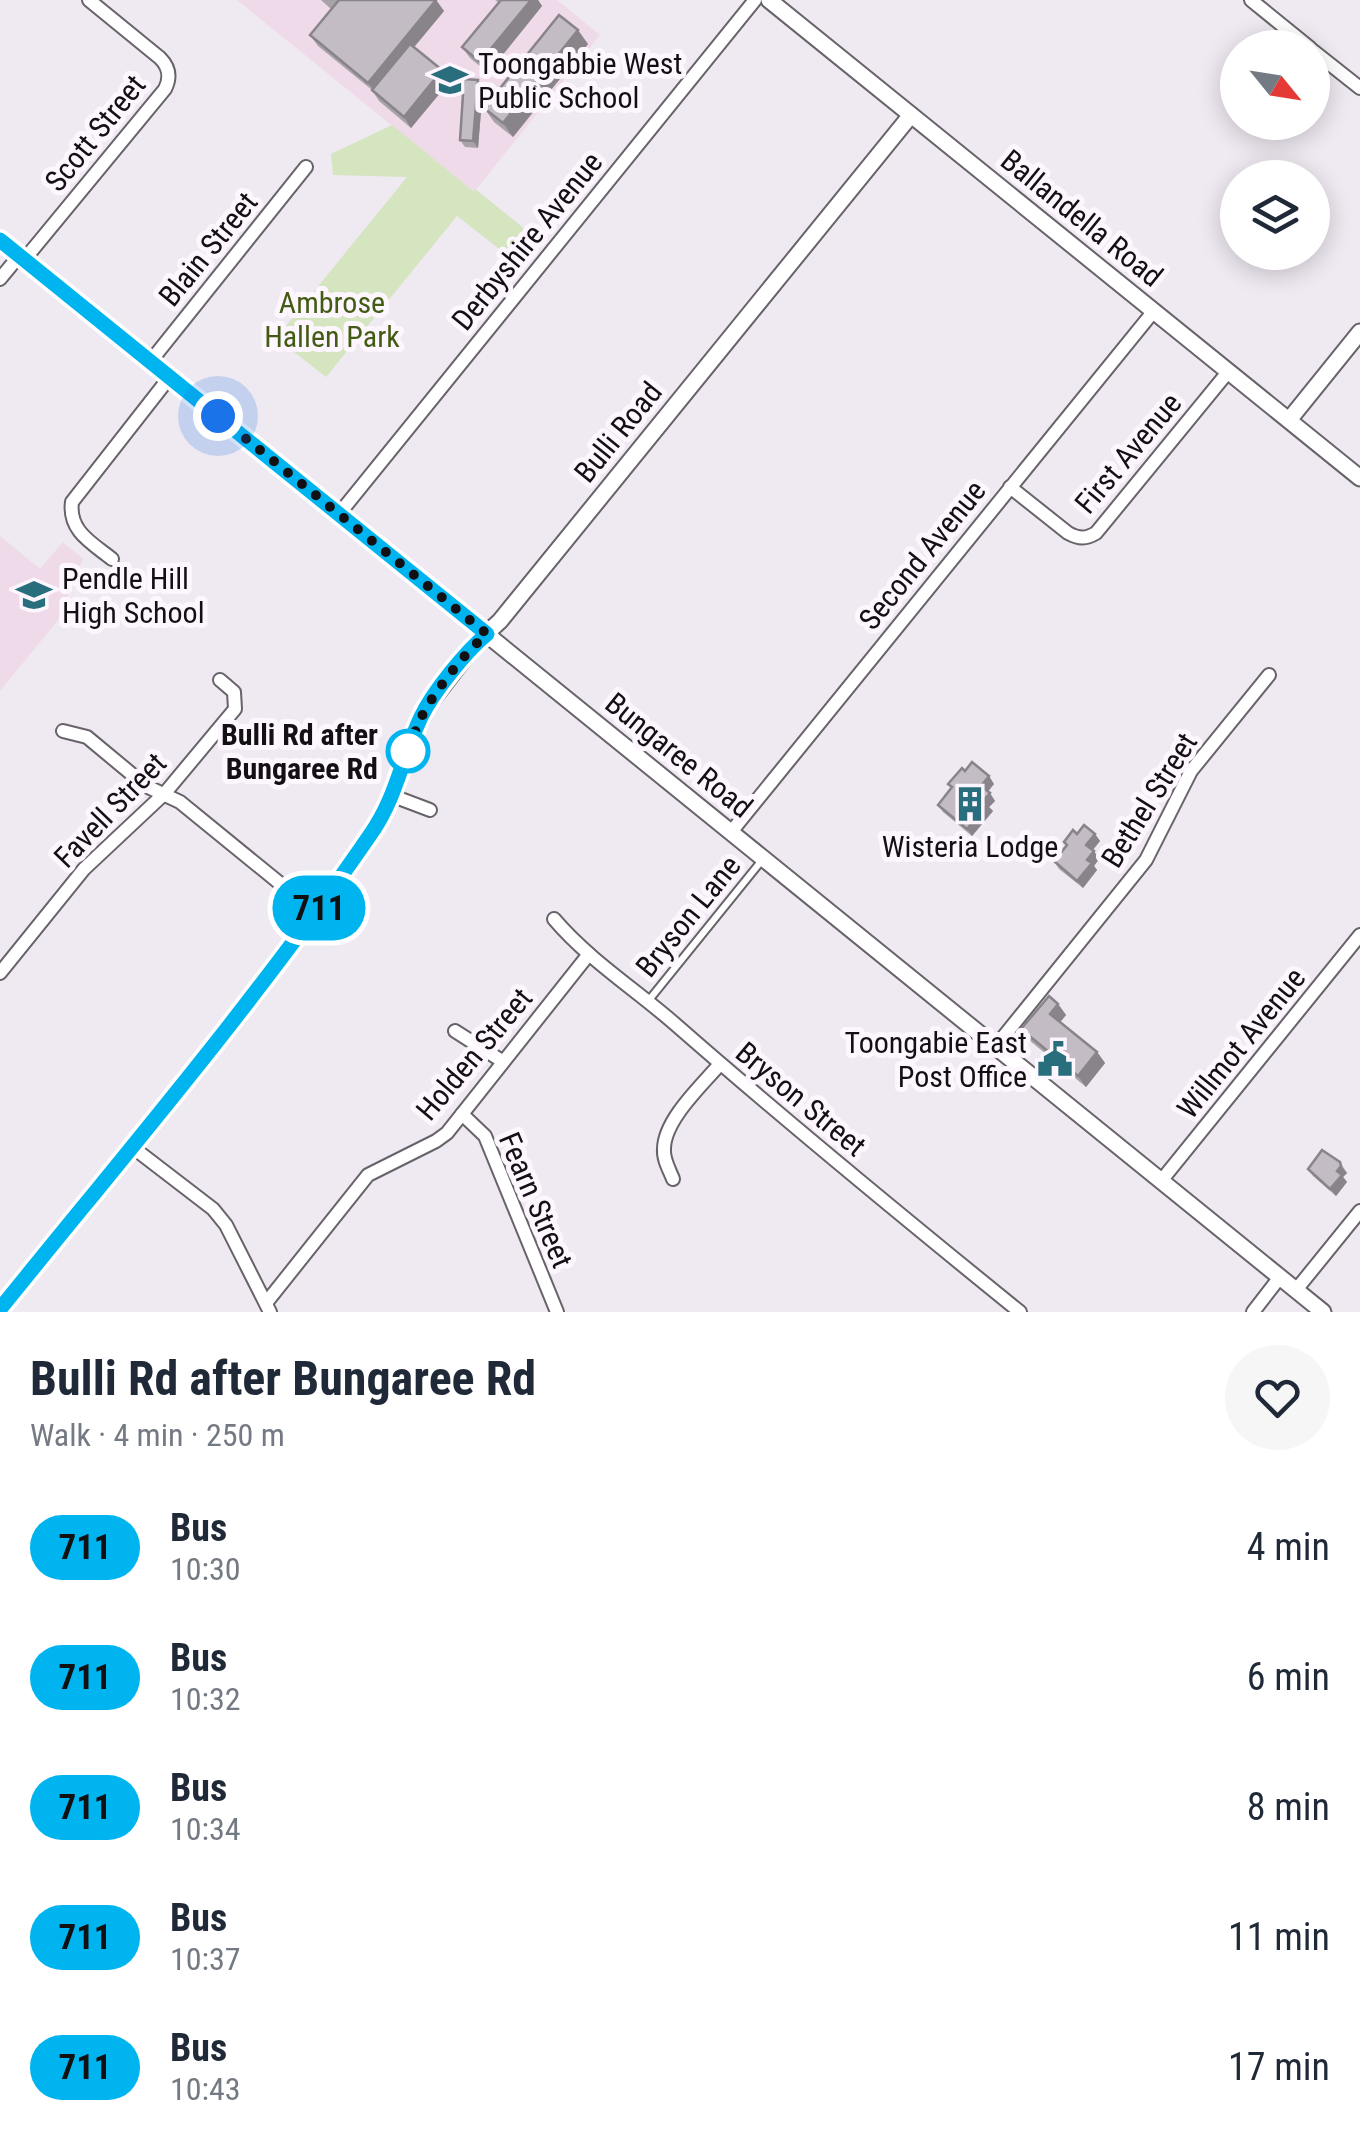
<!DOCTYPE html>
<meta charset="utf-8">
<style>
:root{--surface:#fff;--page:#f6f6f7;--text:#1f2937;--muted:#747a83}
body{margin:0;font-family:"Roboto Condensed",sans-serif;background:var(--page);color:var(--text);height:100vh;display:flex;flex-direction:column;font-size:38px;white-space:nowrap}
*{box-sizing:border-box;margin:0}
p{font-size:32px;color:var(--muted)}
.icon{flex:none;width:55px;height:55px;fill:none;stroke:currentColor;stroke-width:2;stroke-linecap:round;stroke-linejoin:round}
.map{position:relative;height:1312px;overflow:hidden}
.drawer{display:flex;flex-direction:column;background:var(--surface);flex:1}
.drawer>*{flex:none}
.badge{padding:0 20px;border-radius:32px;font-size:35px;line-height:65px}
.needle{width:65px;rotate:120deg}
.fabs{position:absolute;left:1220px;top:30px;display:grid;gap:20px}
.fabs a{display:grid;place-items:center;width:110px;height:110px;border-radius:50%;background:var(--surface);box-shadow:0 5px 25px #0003;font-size:50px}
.you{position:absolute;width:50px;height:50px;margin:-25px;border:8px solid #fff;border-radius:50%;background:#1a73e8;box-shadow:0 0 0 15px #1a73e833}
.map>.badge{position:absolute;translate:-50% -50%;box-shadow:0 0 0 5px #fff}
.round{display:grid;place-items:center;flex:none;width:105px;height:105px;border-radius:52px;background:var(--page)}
.summary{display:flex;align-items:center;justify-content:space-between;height:170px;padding:0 30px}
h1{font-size:48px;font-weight:700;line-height:75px}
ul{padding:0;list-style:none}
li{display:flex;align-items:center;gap:30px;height:130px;padding:0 30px}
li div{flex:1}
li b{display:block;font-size:38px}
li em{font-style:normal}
li .badge{min-width:110px;font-weight:700;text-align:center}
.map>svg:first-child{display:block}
.education{fill:#efdae9}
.green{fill:#d5e5c0}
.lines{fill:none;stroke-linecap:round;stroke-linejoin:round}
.service-casing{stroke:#68636a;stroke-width:10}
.minor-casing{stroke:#68636a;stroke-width:16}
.tertiary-casing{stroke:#68636a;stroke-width:19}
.service{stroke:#fff;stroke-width:6}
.minor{stroke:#fff;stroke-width:12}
.tertiary{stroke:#fff;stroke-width:15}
.wall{fill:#a8a2a9}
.shaded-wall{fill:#88848a}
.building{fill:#c3bcc5;stroke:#88848a;stroke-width:2.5}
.line-casing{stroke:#fff;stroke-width:22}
.line{stroke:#00b5ef;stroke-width:15}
.walk{stroke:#121013;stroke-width:10;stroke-dasharray:0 18}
.stop-dot{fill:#fff;stroke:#00b5ef;stroke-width:5}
.labels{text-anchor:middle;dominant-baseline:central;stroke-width:10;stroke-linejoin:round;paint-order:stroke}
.poi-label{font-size:30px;fill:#121013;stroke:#fdf6ff;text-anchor:start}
.street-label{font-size:30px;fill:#121013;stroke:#fdf6ff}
.park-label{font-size:30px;fill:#435c13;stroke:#fdf6ff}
.stop-label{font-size:30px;font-weight:bold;fill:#121013;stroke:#fdf6ff;text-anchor:end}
</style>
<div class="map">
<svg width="1360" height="1312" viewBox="0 0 1360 1312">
<rect width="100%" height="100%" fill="#efe9f1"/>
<g class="education">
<polygon points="237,0 557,0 600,35 474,192"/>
<polygon points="0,536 40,569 63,542 83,559 58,620 0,691"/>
</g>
<polygon class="green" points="392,125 473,191 475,189 541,242 521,266 457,216 326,377 276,338 407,177 333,175 331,154"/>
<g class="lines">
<defs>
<polyline id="service" points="649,1000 763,859"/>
<g id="minor">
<polyline points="1251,0 1310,48"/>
<polyline points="1312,50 1360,88"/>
<path d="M24,260L165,89C171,77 169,67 160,58L89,0"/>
<polyline points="0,279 19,256"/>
<polyline points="150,362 306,167"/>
<path d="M1010,487L1068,533C1079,539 1086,539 1096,533L1228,372"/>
<polyline points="339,514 755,0"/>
<path d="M112,559C92,543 68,531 72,502L169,378"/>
<polyline points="63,731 87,737 146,786 180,802 315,912"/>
<polyline points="393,796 430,810"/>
<polyline points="731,832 1153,312"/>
<path d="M554,919C589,960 635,989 675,1024C788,1123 904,1218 1020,1312"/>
<polyline points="0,973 84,869 165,793 235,709 234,692 220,680"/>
<polyline points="455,1031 502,1061"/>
<polyline points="996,1046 1146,860 1191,771 1269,675"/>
<polyline points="462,1114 485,1136 557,1312"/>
<polyline points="131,1146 213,1209 226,1225 270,1312"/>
<path d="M673,1179C669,1169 663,1159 664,1149C664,1120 702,1085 720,1064"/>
<polyline points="1161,1181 1360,935"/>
<polyline points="1296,1290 1360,1211"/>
<polyline points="266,1303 368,1175 436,1141 447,1133 589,954"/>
<polyline points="1253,1312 1280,1277"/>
</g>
<g id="tertiary">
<polyline points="769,0 1360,478"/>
<polyline points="0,240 1323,1312"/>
<polyline points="1289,420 1360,332"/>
<polyline points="0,1309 256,993 315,912 374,830 393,796 414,734 429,704 476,643 500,621 911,115"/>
</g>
</defs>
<use href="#service" class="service-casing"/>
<use href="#minor" class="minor-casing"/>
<use href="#tertiary" class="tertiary-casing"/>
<use href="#service" class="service"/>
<use href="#minor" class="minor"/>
<use href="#tertiary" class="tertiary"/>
</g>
<g class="wall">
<polygon points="321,0 436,0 444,11 414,47 442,70 450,81 411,128 379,101 372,90 318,46 310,35 331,9"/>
<polygon points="495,0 538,0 542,6 488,73 470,58 462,47 499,3"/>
<polygon points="588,44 513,137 494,122 484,108"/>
<polygon points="483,87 478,148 465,147 460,140"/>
<polygon points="965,771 994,784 988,792 995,801 989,807 993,811 972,836 943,812 938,805 951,788 948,784"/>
<polygon points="1077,834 1095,834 1100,841 1093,850 1099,859 1094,866 1097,870 1083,888 1059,869 1054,861 1066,846 1064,842"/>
<polygon points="1058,1004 1066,1015 1060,1022 1097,1052 1105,1063 1086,1087 1029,1040 1021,1029"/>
<polygon points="1340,1162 1347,1173 1343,1177 1347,1182 1336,1196 1313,1176 1308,1169"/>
</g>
<g class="shaded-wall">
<polygon points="436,0 444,11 376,93 368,83"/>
<polygon points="531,0 538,0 542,6 488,73 480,62"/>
<polygon points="578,30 588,44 513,137 503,123"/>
<polygon points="442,70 450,81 411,128 404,117"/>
<polygon points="478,80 483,87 478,148 473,141"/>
<polygon points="989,776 994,784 986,793 981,786"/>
<polygon points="990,793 995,801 989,807 993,811 972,836 967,829"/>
<polygon points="1095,834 1100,841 1091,852 1086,845"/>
<polygon points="1094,851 1099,859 1094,866 1097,870 1083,888 1077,881 1087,860"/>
<polygon points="1058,1004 1066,1015 1058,1025 1050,1014"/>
<polygon points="1097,1052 1105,1063 1086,1087 1078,1076"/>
<polygon points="1341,1166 1347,1173 1343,1177 1347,1182 1336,1196 1330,1189 1337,1171"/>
</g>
<g class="building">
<polygon points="339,0 436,0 368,83 310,35"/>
<polygon points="501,0 531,0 480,62 462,47"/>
<polygon points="559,15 578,30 503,123 484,108"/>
<polygon points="410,44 442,70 404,117 372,90"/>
<polygon points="464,79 478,80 473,141 460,140"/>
<polygon points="972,762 989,776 981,786 990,793 983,801 987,804 967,829 938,805 952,787 948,784 962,768 965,771"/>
<polygon points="1084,825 1095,834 1086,845 1094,851 1087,860 1092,863 1077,881 1054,861 1067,845 1064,842 1073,830 1077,834"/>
<polygon points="1049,996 1058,1004 1050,1014 1097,1052 1078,1076 1021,1029"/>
<polygon points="1322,1150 1340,1162 1341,1166 1337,1171 1342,1175 1330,1189 1308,1169"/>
</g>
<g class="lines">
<defs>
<path id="line" d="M0,240L487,634C466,651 433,692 421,717C402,757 397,797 370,835C257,1000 126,1153 0,1309"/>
</defs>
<use href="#line" class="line-casing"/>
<use href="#line" class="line"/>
<path class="walk" d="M218,416L487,634C466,651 433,693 421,718C414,733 409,749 404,765L408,751"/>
</g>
<defs>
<symbol id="school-bare" viewBox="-9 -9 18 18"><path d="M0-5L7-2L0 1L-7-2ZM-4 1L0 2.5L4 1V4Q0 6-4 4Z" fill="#286e7d" stroke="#fdf6ff" stroke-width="2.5" paint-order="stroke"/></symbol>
<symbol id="building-bare" viewBox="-9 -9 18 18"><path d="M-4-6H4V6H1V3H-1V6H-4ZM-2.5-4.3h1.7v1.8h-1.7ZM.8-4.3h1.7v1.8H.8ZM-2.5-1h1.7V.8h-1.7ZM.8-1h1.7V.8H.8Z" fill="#286e7d" stroke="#fdf6ff" stroke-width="2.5" paint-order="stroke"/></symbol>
<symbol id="civic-bare" viewBox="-9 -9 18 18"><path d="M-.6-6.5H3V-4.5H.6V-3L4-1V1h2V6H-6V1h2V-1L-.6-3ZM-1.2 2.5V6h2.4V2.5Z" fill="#286e7d" stroke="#fdf6ff" stroke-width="2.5" paint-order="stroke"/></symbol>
</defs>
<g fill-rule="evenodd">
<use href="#school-bare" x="425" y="55" width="50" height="50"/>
<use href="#school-bare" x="9" y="570" width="50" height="50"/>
<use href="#building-bare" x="945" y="779" width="50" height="50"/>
<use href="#civic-bare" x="1030" y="1034" width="50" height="50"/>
</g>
<circle class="stop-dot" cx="408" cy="751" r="20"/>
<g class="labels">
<g class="poi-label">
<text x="478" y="63">Toongabbie West<tspan x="478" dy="34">Public School</tspan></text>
<text x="62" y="578">Pendle Hill<tspan x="62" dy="34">High School</tspan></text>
<text x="970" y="846" text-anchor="middle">Wisteria Lodge</text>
<text x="1027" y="1042" text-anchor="end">Toongabie East<tspan x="1027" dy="34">Post Office</tspan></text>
</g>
<g class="street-label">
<text transform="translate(95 133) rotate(-51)">Scott Street</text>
<text transform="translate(1082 218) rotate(39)">Ballandella Road</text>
<text transform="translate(527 241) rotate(-51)">Derbyshire Avenue</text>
<text transform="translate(208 249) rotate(-51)">Blain Street</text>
<text transform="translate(618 432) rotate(-51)">Bulli Road</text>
<text transform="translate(1128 453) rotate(-50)">First Avenue</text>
<text transform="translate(922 555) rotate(-51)">Second Avenue</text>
<text transform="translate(679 755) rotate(39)">Bungaree Road</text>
<text transform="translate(1149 800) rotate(-58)">Bethel Street</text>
<text transform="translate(110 810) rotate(-46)">Favell Street</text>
<text transform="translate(688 916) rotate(-51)">Bryson Lane</text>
<text transform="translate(1241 1043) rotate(-51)">Willmot Avenue</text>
<text transform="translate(474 1054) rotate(-50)">Holden Street</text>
<text transform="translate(801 1099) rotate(40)">Bryson Street</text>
<text transform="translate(536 1200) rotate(67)">Fearn Street</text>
</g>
<g class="park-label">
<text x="332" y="302">Ambrose<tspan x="332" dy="34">Hallen Park</tspan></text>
</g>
<g class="stop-label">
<text x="378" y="734">Bulli Rd after<tspan x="378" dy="34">Bungaree Rd</tspan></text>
</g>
</g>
</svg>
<div class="fabs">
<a><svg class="needle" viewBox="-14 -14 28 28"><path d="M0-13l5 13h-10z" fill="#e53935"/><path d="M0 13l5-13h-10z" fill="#747a83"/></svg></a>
<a><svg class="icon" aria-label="layers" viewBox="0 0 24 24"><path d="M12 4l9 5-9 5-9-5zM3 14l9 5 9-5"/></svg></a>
</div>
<div class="you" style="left:218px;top:416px"></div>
<b class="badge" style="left:319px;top:908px;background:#00b5ef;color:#111">711</b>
</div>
<section class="drawer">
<div class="summary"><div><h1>Bulli Rd after Bungaree Rd</h1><p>Walk · 4 min · 250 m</p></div><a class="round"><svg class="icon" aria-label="heart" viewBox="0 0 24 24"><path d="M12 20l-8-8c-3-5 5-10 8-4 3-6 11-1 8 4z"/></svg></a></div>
<ul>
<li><span class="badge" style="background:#00b5ef;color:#111">711</span><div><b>Bus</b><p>10:30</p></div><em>4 min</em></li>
<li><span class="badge" style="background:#00b5ef;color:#111">711</span><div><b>Bus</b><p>10:32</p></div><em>6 min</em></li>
<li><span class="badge" style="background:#00b5ef;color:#111">711</span><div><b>Bus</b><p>10:34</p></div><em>8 min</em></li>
<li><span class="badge" style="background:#00b5ef;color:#111">711</span><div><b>Bus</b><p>10:37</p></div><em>11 min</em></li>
<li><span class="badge" style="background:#00b5ef;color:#111">711</span><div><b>Bus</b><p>10:43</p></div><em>17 min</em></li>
</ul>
</section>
